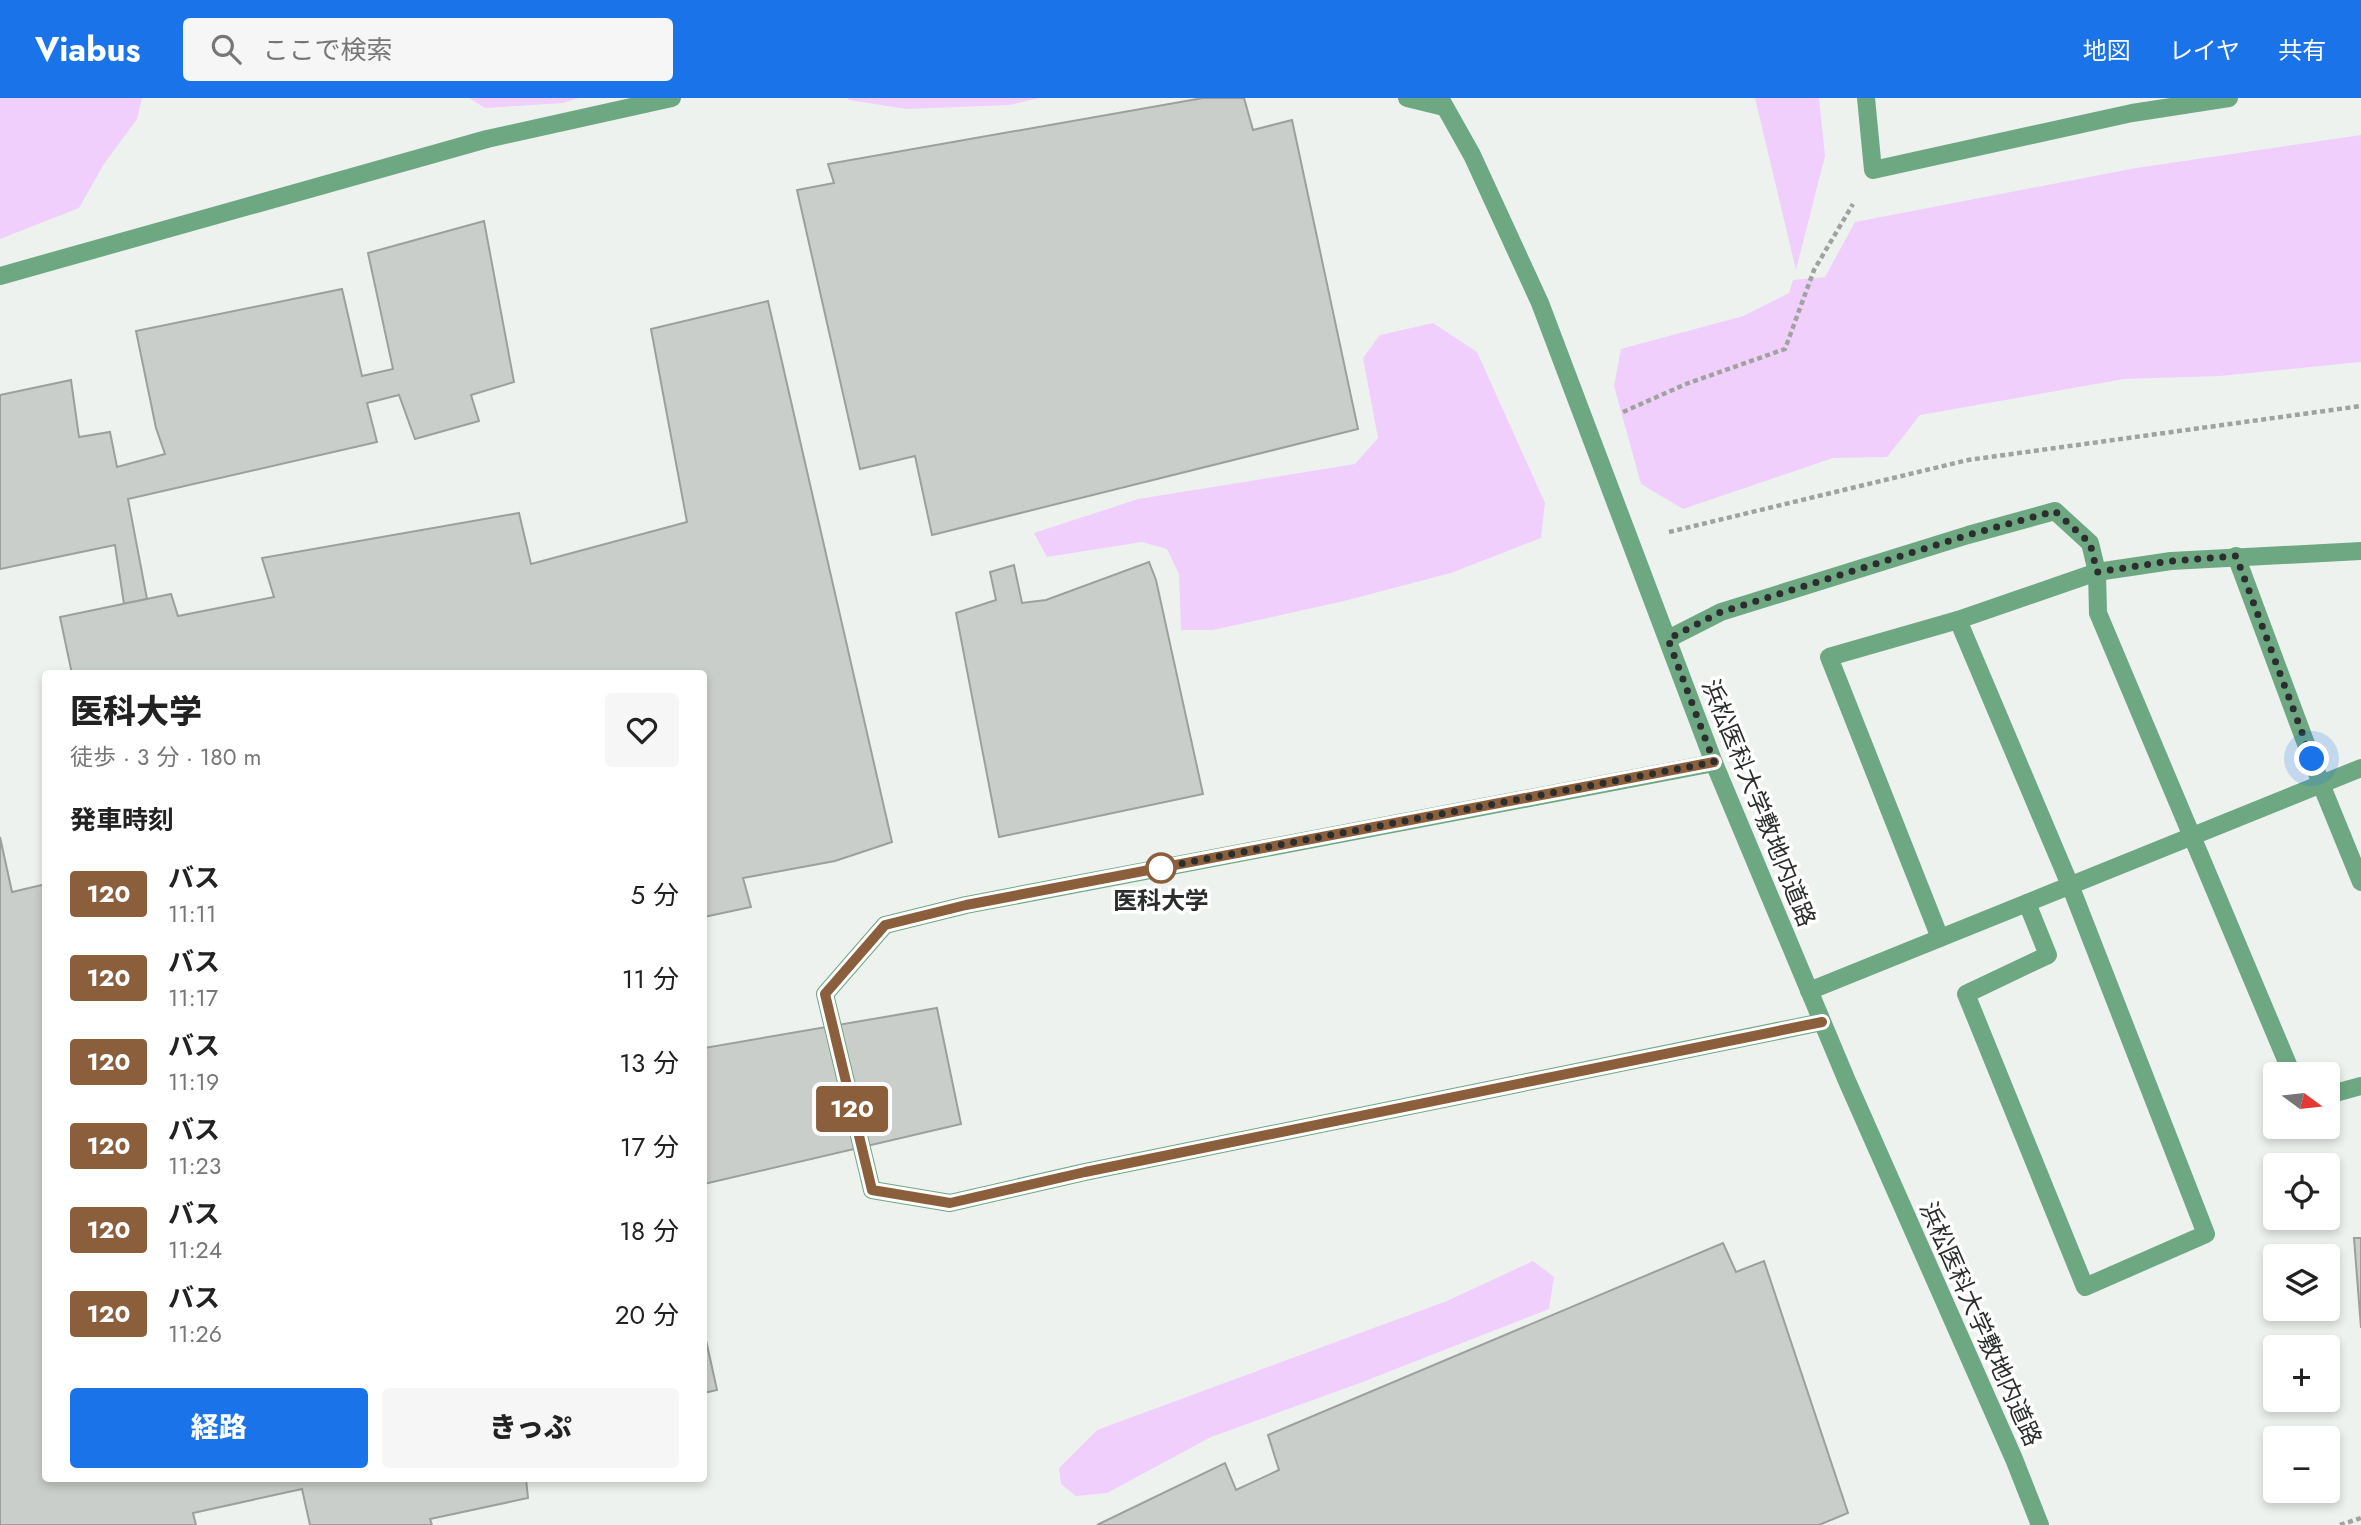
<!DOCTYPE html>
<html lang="ja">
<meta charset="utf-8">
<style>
:root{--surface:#fff;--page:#f6f6f6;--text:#222;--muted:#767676;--accent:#1a73e8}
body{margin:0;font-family:Jost,"Noto Sans JP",sans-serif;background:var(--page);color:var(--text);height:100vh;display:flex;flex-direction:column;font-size:26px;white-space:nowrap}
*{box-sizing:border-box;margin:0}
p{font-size:23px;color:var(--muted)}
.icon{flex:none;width:38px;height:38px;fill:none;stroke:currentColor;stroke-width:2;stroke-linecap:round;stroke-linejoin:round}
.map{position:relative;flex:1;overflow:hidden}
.sheet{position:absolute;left:42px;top:572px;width:665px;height:812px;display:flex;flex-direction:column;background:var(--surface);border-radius:7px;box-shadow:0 4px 10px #0003}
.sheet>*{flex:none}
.badge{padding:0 14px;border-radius:5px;font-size:24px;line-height:46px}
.needle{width:46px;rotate:105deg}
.tools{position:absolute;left:2263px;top:964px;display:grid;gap:14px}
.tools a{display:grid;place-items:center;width:77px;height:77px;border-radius:7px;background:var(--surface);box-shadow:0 4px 10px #0003;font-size:35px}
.you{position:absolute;width:35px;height:35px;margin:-18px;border:5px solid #fff;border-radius:50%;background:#1a73e8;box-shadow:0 0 0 10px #1a73e833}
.map>.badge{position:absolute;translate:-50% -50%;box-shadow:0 0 0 4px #fff}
h2{padding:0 28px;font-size:26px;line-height:63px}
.round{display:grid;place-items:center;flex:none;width:74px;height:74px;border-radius:7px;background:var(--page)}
.head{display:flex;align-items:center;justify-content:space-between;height:119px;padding:0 28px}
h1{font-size:33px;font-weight:800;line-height:52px}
.action{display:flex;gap:14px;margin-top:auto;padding:14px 28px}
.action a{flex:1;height:80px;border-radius:7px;background:var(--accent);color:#fff;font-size:28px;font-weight:800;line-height:80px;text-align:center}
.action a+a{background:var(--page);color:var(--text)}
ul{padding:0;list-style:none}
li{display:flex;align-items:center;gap:21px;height:84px;padding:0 28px}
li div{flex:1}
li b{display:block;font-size:26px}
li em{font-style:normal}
li .badge{min-width:77px;font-weight:700;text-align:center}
header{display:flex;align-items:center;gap:42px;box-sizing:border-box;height:98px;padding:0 35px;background:var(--accent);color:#fff}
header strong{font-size:33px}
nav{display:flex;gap:38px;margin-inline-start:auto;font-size:24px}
.search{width:490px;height:63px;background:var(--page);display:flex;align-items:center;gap:18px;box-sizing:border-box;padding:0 24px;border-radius:7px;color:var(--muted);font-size:26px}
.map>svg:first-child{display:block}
.green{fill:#f0cffd}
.building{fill:#cacecb;stroke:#9ca09d;stroke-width:2}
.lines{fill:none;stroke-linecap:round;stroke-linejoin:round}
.path{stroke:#9fa3a0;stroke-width:4.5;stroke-dasharray:5 3.5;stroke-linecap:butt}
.minor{stroke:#6da882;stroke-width:18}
.line-casing{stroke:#fff;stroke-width:16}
.line{stroke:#8b5e3c;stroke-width:10}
.walk{stroke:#2c2e2d;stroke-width:7;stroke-dasharray:0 12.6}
.stop-dot{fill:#fff;stroke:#8b5e3c;stroke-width:3.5}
.labels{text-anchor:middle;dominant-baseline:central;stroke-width:7;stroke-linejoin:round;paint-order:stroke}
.street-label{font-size:24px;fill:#2c2e2d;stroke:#fff}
.stop-label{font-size:24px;font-weight:bold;fill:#2c2e2d;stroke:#fff}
</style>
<header>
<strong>Viabus</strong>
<div class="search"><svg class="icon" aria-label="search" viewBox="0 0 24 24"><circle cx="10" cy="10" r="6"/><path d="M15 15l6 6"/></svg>ここで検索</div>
<nav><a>地図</a><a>レイヤ</a><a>共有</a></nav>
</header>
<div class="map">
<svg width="2361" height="1427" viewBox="0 0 2361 1427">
<rect width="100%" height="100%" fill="#eef2ef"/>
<g class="green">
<polygon points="0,0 142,0 137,21 104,66 79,110 0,141"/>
<polygon points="469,0 579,0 563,5 485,10"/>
<polygon points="847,0 1040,0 1009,7 907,11 849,2"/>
<polygon points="1755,0 1819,0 1825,58 1796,172"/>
<polygon points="2361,37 2361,264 2220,278 2124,281 1920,317 1887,359 1833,360 1683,411 1641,386 1614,288 1621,251 1743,218 1789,195 1793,182 1825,179 1855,124 2136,70"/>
<polygon points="1433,225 1477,254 1545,405 1541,440 1451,475 1344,503 1213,532 1181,532 1179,476 1167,451 1142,444 1047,459 1034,435 1138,401 1355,366 1378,340 1363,260 1380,237"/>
<polygon points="1533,1163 1554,1179 1549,1211 1360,1285 1211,1339 1107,1395 1076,1398 1061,1386 1059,1370 1097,1332 1447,1203"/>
</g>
<g class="building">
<polygon points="1203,0 1244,0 1253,32 1292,22 1358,331 932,437 915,358 860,371 797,92 834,85 828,66"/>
<polygon points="484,123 514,284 471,297 479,323 415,341 399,297 367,305 377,344 128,401 147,501 124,506 115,447 0,471 0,297 71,282 79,339 110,334 117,369 165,356 156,330 136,233 342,191 362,278 393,271 368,155"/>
<polygon points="768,203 892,744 835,763 743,780 751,809 704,819 704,576 72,576 60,519 171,496 178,518 274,499 262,460 519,415 531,466 687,424 651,231"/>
<polygon points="1149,464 1156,482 1203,696 999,739 956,515 996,502 990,474 1014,467 1022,505 1046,502"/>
<polygon points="0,739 12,794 46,786 46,1381 526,1381 528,1400 430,1421 432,1427 310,1427 302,1391 193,1415 196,1427 0,1427"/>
<polygon points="937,910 961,1026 704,1086 704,950"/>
<polygon points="2354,1140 2361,1140 2361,1230"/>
<polygon points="1723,1145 1736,1174 1764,1163 1848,1415 1819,1427 1097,1427 1225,1365 1236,1392 1279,1372 1268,1337"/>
<polygon points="704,1233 717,1292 704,1295"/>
</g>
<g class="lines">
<g class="path">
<polyline points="1623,314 1686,286 1785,251 1814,172 1853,106"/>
<polyline points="1669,434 1968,362 2361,308"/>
<polyline points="2340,1427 2361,1420"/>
</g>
<g class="minor">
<polyline points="1407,0 1444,9"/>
<polyline points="1440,0 1472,57 1540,205 1714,665 1847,983 2014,1361 2040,1427"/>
<polyline points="1866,0 1873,72 2132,15 2229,0"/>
<polyline points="0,178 487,41 672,0"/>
<polyline points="2236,458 2321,686 2361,784"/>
<polyline points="1958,522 2070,787 2206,1136 2085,1189 1966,896 2048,857 2027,805"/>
<polyline points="1668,541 1721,514 1968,437 2055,413 2090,445 2097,474 2098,515 2292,976"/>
<polyline points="1714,665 966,807 885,827 825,896 872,1092 950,1105 1085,1074 1822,924"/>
<polyline points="1940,840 1829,559 1958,522 2097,474 2171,463 2361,453"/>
<polyline points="1809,893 2361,670"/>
<polyline points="2328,997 2361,988"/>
</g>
</g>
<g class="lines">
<defs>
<polyline id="line" points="1714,664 966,807 885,827 825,896 872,1092 950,1105 1085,1074 1822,924"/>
</defs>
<use href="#line" class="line-casing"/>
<use href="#line" class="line"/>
<polyline class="walk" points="1161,770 1153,771 1714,664 1668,541 1721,514 1968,437 2055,413 2090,445 2097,474 2171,463 2236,458 2312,661"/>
</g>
<circle class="stop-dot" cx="1161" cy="770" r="14"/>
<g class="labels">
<g class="street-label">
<text transform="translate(1759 705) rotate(68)">浜松医科大学敷地内道路</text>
<text transform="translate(1981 1226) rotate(66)">浜松医科大学敷地内道路</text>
</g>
<g class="stop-label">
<text x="1161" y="802">医科大学</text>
</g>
</g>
</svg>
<div class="tools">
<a><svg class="needle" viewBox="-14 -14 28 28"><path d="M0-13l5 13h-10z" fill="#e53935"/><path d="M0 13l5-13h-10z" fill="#767676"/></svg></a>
<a><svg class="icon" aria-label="locate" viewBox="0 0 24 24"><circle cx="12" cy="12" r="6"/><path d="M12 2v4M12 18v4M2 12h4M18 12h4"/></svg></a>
<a><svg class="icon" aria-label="layers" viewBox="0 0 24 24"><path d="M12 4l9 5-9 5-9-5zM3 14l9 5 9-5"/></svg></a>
<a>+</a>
<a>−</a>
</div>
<div class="you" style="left:2312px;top:661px"></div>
<b class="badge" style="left:852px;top:1011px;background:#8b5e3c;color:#fff">120</b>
<section class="sheet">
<div class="head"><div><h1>医科大学</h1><p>徒歩 · 3 分 · 180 m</p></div><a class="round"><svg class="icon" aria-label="heart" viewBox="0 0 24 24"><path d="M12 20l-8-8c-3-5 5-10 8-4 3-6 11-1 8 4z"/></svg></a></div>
<h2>発車時刻</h2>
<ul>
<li><span class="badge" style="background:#8b5e3c;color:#fff">120</span><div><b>バス</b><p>11:11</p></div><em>5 分</em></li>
<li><span class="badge" style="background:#8b5e3c;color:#fff">120</span><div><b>バス</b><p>11:17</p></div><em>11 分</em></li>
<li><span class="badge" style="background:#8b5e3c;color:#fff">120</span><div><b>バス</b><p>11:19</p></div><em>13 分</em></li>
<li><span class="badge" style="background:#8b5e3c;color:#fff">120</span><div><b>バス</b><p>11:23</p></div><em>17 分</em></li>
<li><span class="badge" style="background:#8b5e3c;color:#fff">120</span><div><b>バス</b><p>11:24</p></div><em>18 分</em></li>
<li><span class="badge" style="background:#8b5e3c;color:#fff">120</span><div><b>バス</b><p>11:26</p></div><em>20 分</em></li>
</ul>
<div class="action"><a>経路</a><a>きっぷ</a></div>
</section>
</div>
